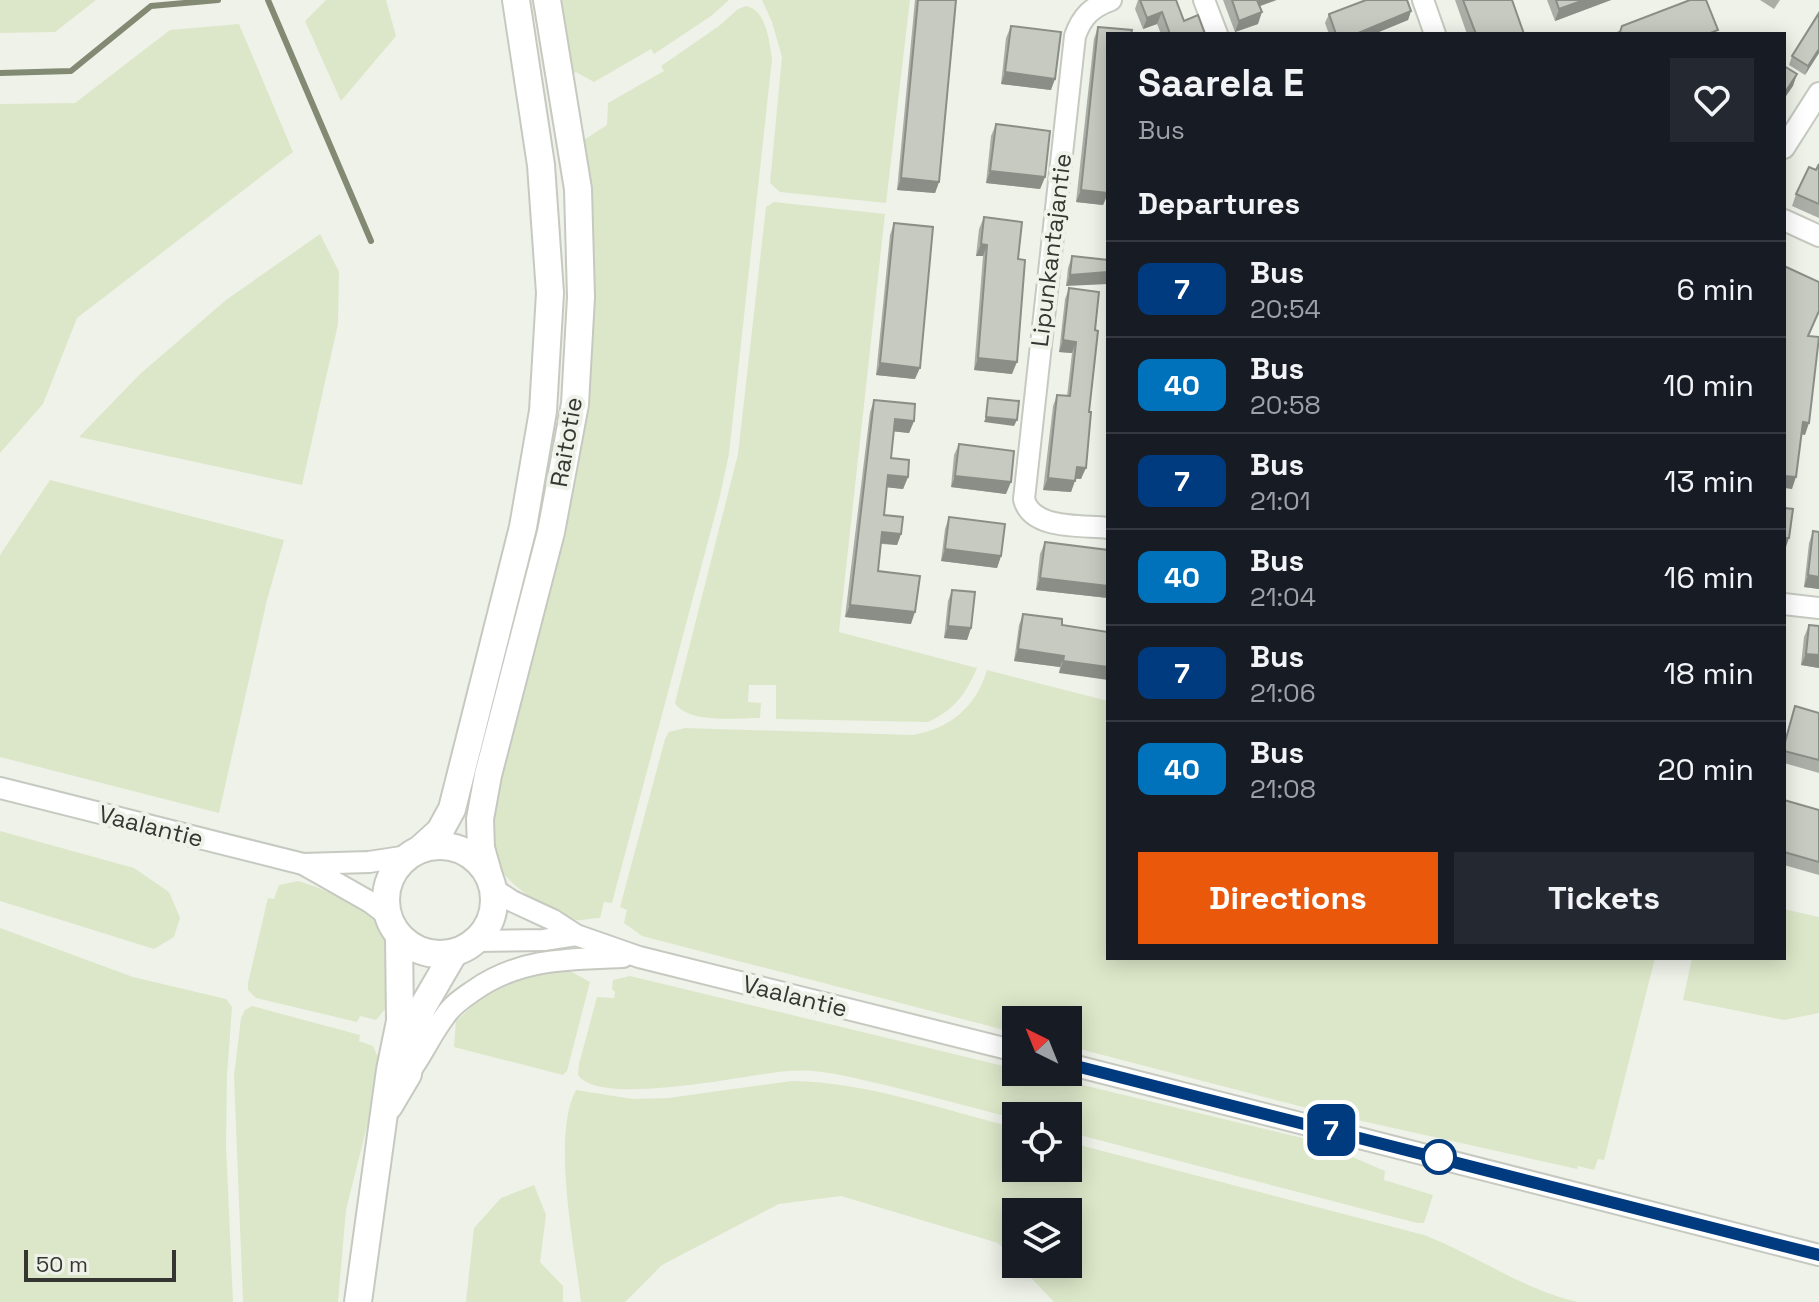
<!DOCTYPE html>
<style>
:root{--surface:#171b24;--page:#242831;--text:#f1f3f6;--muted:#9ea1a6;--line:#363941;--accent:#ea580c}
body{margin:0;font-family:"Space Grotesk",sans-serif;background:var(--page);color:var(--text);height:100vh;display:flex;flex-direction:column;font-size:30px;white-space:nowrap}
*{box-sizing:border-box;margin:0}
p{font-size:26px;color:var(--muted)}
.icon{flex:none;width:44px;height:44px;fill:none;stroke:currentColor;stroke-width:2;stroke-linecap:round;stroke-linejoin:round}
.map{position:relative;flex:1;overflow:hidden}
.panel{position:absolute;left:1106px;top:32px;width:680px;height:928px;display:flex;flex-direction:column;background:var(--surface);border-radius:0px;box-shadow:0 4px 20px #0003}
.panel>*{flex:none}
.badge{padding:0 16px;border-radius:12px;font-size:28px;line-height:52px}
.needle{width:52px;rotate:317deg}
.buttons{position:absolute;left:1002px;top:1006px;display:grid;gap:16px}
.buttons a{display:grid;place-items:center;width:80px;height:80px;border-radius:0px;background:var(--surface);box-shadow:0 4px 20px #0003;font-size:40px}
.scale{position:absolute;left:24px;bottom:20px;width:152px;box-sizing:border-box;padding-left:8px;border:4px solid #353632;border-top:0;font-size:22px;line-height:28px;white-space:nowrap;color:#353632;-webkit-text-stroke:6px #eff2e9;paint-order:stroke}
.map>.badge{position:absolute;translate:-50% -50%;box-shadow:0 0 0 4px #fff}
h2{padding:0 32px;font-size:30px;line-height:72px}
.round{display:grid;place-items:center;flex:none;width:84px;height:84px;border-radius:0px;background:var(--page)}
.overview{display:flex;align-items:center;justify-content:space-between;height:136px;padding:0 32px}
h1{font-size:38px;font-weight:600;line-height:60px}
.button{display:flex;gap:16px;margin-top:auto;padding:16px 32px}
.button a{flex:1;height:92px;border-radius:0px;background:var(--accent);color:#fff;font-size:32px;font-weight:600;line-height:92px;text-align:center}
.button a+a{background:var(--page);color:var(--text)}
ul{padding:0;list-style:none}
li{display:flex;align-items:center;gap:24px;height:96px;padding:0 32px;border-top:2px solid var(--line)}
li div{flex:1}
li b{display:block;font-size:30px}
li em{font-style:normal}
li .badge{min-width:88px;font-weight:700;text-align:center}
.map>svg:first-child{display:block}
.green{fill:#dce7c9}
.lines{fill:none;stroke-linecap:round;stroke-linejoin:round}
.stream{stroke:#828a73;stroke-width:6}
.minor-casing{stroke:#c6c9c0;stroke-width:24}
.major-casing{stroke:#c6c9c0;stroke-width:30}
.minor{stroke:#fff;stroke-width:20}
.major{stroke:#fff;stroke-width:26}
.wall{fill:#abaea6}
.shaded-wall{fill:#8b8d87}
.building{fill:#c7cac1;stroke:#8b8d87;stroke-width:2}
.line-casing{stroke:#fff;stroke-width:18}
.line{stroke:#003b80;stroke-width:12}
.stop-dot{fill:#fff;stroke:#003b80;stroke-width:4}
.labels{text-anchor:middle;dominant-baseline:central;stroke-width:8;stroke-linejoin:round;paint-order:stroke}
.street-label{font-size:24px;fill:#353632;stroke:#eff2e9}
</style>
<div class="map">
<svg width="1819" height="1302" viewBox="0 0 1819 1302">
<rect width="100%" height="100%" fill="#eff2e9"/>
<g class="green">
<polygon points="0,0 96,0 55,32 0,33"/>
<polygon points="326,0 386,0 396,36 341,101 305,21"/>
<polygon points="554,0 729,0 711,16 654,54 651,49 594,82 576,72 571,75"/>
<polygon points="762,0 910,0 886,203 780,192 770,183 782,57 772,22"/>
<path d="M746,6C767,10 769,42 772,59L729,454L720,496L612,903L604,902L600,918C593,918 580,921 576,920C557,917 509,886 500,868C493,852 492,836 491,819L558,534L579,143L607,125L608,103L664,71L661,66L719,26L738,9Z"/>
<polygon points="239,24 293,152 77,318 43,404 0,453 0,104 75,103 170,30"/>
<path d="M774,202L885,214L839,632L977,668C966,694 954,710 928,722L776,719V685H749L748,702L761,703L760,718C737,718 688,724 675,703L738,454L766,207Z"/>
<polygon points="320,234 339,272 338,324 302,485 79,437 140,374 226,300"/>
<polygon points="50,480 284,540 267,600 219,813 0,757 0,555"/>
<path d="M987,670L1108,701V958H1655L1604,1160L1598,1159L1594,1170L1578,1166L1577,1169L1326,1113L1068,1046V1020H1016V1033L642,936L624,923L627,910L620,907L665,739L669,732L685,728L912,735C950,729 976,707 987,670Z"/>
<polygon points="0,831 134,868 169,892 180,918 174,937 154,949 0,901"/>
<path d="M298,881C327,890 375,908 386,939C392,958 391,982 391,1002L376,1020L360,1016L357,1022L256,998L248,990V983L268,898L274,899L279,885Z"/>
<polygon points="1784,909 1819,917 1819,1013 1784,1020 1683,1000 1692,958 1784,958"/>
<polygon points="0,928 133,977 226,999 232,1007 227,1076 226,1145 233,1302 0,1302"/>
<polygon points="568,967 568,970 590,982 567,1071 563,1075 454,1047 456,1021 489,991 515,977"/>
<path d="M630,976L1016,1069V1072H1029L1315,1141L1385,1171L1384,1180L1433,1195L1424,1223H1417L1068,1132V1116H1016V1119C972,1107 929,1096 885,1085C854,1078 820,1068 788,1071C749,1074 601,1108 578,1075L579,1064L597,997L614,998L615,992L612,989L613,980Z"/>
<polygon points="252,1006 360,1035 359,1041 373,1046 382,1066 346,1210 338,1302 243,1302 234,1076 241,1018 245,1010"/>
<path d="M792,1081C868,1082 943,1110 1016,1128V1168H1068V1142L1424,1235C1476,1255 1524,1290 1578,1302H1054L1018,1264H1068V1212H1016V1262L998,1243L841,1196L779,1204L662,1265L625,1302H581C575,1250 551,1135 576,1090L633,1099L668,1098Z"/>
<polygon points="534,1185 546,1215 540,1262 563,1286 563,1302 466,1302 474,1228 501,1198"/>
</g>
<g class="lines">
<g class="stream">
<polyline points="268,0 371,241"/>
<polyline points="0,73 71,71 151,6 218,0"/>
</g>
<defs>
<g id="minor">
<polyline points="1204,0 1217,34"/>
<polyline points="1423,0 1435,34"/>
<polyline points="1784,148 1819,93"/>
<polyline points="1784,220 1819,236"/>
<path d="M1108,528C1082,525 1031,530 1024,499L1075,36C1082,16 1092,7 1111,0"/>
<polyline points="1784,604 1819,608"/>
<polyline points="0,788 303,864 370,902 387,915"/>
<polyline points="303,864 369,862 408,856"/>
<polyline points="494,889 512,901 553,920 576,935 639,957 1016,1051"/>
<polyline points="477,941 544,940 576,935"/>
<polyline points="1068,1064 1819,1255"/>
<path d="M408,1074C422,1056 431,1034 445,1016C452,1005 463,998 473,991C519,958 569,959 623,957"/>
</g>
<g id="major">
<circle cx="440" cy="900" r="54"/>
<polyline points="419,850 440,831 452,809 523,527 543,411 550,293 541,165 516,0"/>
<polyline points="489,876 481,848 480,819 488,775 551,532 575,404 581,297 578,189 547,0"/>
<polyline points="389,1106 408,1074 413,1037 422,1008 454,953"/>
<polyline points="358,1302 390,1070 400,1021 399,937"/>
</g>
</defs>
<use href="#minor" class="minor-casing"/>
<use href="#major" class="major-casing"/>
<use href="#minor" class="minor"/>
<use href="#major" class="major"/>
</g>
<g class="wall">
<polygon points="915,0 956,0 939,182 935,193 897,190"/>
<polygon points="1138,0 1176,0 1184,21 1205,34 1161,34 1157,24 1143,29 1135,9"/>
<polygon points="1223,0 1277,0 1260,6 1258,24 1235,32"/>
<polygon points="1455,0 1512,0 1524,34 1467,34"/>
<polygon points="1547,0 1611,0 1555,21"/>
<polygon points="1760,0 1780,0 1774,9"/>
<polygon points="1411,11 1408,20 1374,34 1329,34 1325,23 1329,14"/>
<polygon points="1011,26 1051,90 1001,84 1006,38"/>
<polygon points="1098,27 1108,34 1108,193 1103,205 1076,202 1094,39"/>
<polygon points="1819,53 1805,75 1789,65 1792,56"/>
<polygon points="996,124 1045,177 1040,189 986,183 991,136"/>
<polygon points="1819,164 1819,218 1792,206 1796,194 1816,170"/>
<polygon points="984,217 1018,259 1012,374 974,370 983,256 976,256 979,229"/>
<polygon points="894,223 915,379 876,375 890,235"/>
<polygon points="1072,256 1108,260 1066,286 1068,268"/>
<polygon points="1069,288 1095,330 1081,479 1075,479 1071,492 1043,490 1053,406 1057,395 1067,396 1072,353 1059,352 1065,299"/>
<polygon points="874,400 914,421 909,433 893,431 891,458 908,477 903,489 887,487 884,515 901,534 897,545 881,544 878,571 911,624 845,617 870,412"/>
<polygon points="959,444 1006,494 951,487 954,455"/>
<polygon points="949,517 1001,556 997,568 941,561 945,529"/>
<polygon points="1813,531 1819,589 1804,587 1809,543"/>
<polygon points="1045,542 1108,550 1108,598 1036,590 1040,554"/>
<polygon points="952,590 971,628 967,640 944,638 948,601"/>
<polygon points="1023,614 1062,625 1108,632 1059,673 1060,667 1014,661 1019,625"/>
<polygon points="1809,625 1819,626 1819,668 1801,665 1804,637"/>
<polygon points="1795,706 1819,713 1819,773 1784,763 1784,742"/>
<polygon points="1784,800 1819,810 1819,875 1784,865"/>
</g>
<g class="shaded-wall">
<polygon points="1256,0 1276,0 1252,9"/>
<polygon points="1584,0 1611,0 1555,21 1559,9"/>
<polygon points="1411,11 1408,20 1374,34 1356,34"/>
<polygon points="1162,12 1157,24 1143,29 1147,18"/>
<polygon points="1262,12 1258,24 1235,32 1239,21"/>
<polygon points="1819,49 1819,53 1805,75 1808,66"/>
<polygon points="1005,72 1055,79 1051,90 1001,84"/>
<polygon points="1797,74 1793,86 1784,99 1784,94"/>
<polygon points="990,171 1045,177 1040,189 986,183"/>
<polygon points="901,178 939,182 935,193 897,190"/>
<polygon points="1081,190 1108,193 1103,205 1076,202"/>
<polygon points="981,244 987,245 983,256 976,256"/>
<polygon points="1108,272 1108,284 1066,286 1070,275"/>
<polygon points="1063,340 1076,342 1072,353 1059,352"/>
<polygon points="978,358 1017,362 1012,374 974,370"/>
<polygon points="880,363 920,368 915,379 876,375"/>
<polygon points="986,417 1017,420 1014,426 984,422"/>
<polygon points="895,419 914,421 909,433 890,431"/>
<polygon points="1803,422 1809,423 1805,435 1799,434"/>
<polygon points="1077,467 1086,468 1081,479 1072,478"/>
<polygon points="888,475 908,477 903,489 884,487"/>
<polygon points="955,476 1011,482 1006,494 951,487"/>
<polygon points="1784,476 1796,477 1792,489 1784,488"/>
<polygon points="1048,478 1075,481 1071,492 1043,490"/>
<polygon points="882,532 901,534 897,545 878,543"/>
<polygon points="1784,538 1789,538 1785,550 1784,550"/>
<polygon points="945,549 1001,556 997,568 941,561"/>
<polygon points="1808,575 1819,577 1819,589 1804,587"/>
<polygon points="1040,578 1108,586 1108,598 1036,590"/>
<polygon points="850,605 915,612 911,624 845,617"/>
<polygon points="948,626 971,628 967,640 944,638"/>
<polygon points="1018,649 1064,656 1060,667 1014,661"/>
<polygon points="1806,654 1819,655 1819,668 1801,665"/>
<polygon points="1063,661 1108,667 1108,680 1059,673"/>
</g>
<g class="building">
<polygon points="918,0 956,0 939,182 901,178"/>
<polygon points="1140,0 1176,0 1184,21 1198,15 1205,34 1170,34 1162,12 1147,18"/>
<polygon points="1232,0 1257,0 1262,12 1239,21"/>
<polygon points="1366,0 1407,0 1411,11 1356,34 1336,34 1329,14"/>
<polygon points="1463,0 1512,0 1524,34 1476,34"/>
<polygon points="1556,0 1584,0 1559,9"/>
<polygon points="1690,0 1706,0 1718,30 1708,34 1614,34 1620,32 1622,26"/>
<polygon points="1819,13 1819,49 1808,66 1792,56"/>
<polygon points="1011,26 1061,32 1055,79 1005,72"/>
<polygon points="1098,27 1132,30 1131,34 1108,34 1108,193 1081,190"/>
<polygon points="1784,66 1797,74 1784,94"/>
<polygon points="996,124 1050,131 1045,177 990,171"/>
<polygon points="1819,164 1819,204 1796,194 1809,167 1816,170"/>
<polygon points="984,217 1022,222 1018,259 1025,260 1017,362 978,358 987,245 981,244"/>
<polygon points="894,223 933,227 920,368 880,363"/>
<polygon points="1072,256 1108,260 1108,272 1070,275"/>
<polygon points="1784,266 1819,282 1819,311 1808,336 1819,337 1809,423 1803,422 1796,477 1784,476"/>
<polygon points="1069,288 1099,292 1095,330 1098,331 1089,412 1091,412 1086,468 1077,467 1075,481 1048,478 1057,395 1070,396 1076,342 1063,340"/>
<polygon points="988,398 1019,401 1017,420 986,417"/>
<polygon points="874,400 915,404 914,421 895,419 891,458 909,460 908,477 888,475 884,515 903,517 901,534 882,532 878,571 920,576 915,612 850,605"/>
<polygon points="959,444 1014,451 1011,482 955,476"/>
<polygon points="1784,508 1793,509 1789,538 1784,538"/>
<polygon points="949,517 1005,524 1001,556 945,549"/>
<polygon points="1813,531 1819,532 1819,577 1808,575"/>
<polygon points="1045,542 1108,550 1108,586 1040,578"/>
<polygon points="952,590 975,592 971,628 948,626"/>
<polygon points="1023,614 1062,619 1062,625 1108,632 1108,667 1063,661 1064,656 1018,649"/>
<polygon points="1809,625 1819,626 1819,655 1806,654"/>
<polygon points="1795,706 1819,713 1819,760 1784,751 1784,746"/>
<polygon points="1784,800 1819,810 1819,862 1784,852"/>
</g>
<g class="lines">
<defs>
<polyline id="line" points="1068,1064 1819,1255"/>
</defs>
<use href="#line" class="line-casing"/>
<use href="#line" class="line"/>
</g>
<circle class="stop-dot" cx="1439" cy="1157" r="16"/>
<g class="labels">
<g class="street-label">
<text transform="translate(1051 250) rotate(-83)">Lipunkantajantie</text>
<text transform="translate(566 442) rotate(-80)">Raitotie</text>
<text transform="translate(151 826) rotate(14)">Vaalantie</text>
<text transform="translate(795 996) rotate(14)">Vaalantie</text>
</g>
</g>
</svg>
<div class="buttons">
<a><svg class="needle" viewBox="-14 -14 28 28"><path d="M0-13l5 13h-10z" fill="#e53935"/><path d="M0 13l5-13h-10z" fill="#9ea1a6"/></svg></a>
<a><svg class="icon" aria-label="locate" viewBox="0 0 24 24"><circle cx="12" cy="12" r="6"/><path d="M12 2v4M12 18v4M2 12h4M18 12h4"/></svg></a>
<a><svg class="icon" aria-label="layers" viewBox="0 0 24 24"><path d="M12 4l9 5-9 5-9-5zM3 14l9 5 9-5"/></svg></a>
</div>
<div class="scale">50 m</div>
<b class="badge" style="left:1331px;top:1130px;background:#003b80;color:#fff">7</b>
<section class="panel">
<div class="overview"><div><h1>Saarela E</h1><p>Bus</p></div><a class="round"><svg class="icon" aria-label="heart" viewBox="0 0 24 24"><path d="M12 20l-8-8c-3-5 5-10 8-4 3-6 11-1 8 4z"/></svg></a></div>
<h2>Departures</h2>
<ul>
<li><span class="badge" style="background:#003b80;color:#fff">7</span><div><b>Bus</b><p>20:54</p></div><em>6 min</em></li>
<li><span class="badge" style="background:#0072bc;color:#fff">40</span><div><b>Bus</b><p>20:58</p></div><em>10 min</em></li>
<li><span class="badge" style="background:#003b80;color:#fff">7</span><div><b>Bus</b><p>21:01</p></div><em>13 min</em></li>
<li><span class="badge" style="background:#0072bc;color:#fff">40</span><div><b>Bus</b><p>21:04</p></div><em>16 min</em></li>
<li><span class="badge" style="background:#003b80;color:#fff">7</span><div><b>Bus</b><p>21:06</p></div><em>18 min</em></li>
<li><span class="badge" style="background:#0072bc;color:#fff">40</span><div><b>Bus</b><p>21:08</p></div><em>20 min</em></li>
</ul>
<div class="button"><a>Directions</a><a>Tickets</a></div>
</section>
</div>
